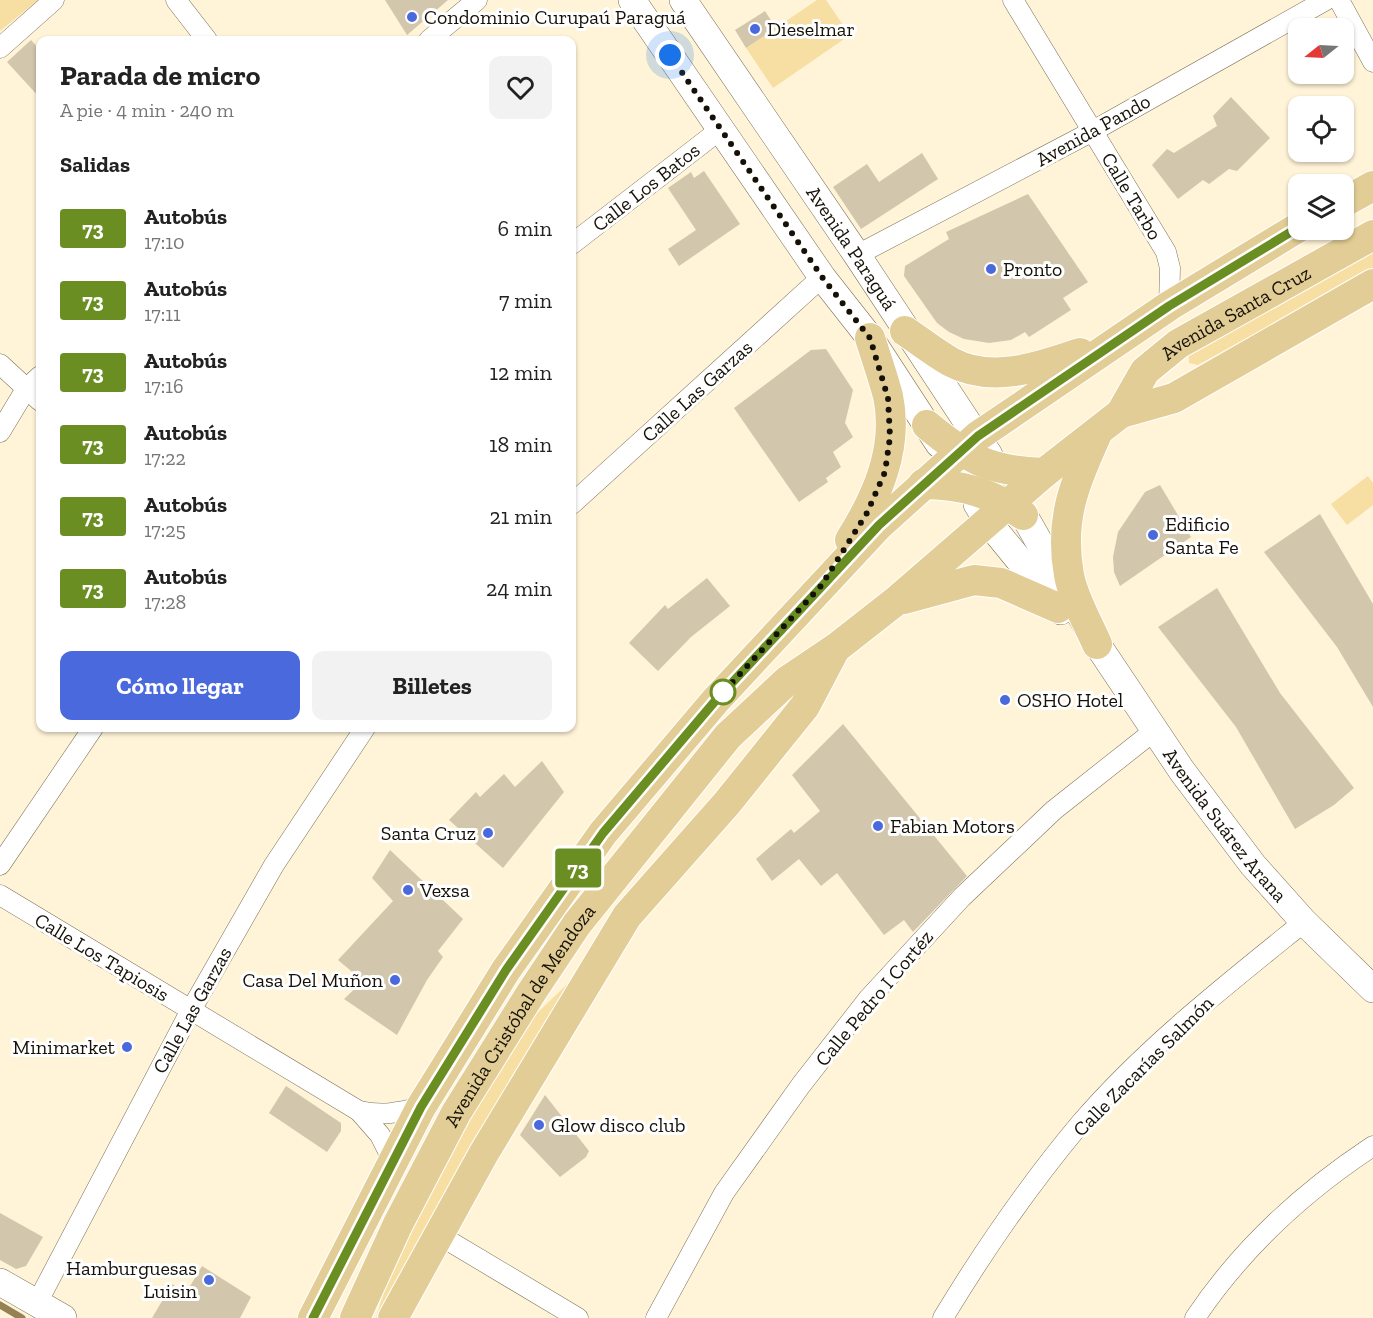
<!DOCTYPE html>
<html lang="es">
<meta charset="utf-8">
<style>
:root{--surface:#fff;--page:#f2f2f2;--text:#222;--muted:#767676;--accent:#4a69dd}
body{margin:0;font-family:"Zilla Slab",serif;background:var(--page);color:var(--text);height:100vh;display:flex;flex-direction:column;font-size:22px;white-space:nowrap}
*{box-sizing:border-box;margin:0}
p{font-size:20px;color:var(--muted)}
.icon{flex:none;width:33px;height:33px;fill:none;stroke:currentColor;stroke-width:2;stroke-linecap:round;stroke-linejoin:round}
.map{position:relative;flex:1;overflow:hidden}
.details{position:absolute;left:36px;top:36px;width:540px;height:696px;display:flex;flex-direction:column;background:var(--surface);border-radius:12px;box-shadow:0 2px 4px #0004}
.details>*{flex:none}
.badge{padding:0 12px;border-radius:4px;font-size:21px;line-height:39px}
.needle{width:39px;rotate:252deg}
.tools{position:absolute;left:1288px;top:18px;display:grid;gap:12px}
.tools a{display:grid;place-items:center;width:66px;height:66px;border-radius:12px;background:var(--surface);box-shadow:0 2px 4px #0004;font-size:30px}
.you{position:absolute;width:30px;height:30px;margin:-15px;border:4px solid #fff;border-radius:50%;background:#1a73e8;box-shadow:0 0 0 9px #1a73e833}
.map>.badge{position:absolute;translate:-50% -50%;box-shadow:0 0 0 3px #fff}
h2{padding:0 24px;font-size:22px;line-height:54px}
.round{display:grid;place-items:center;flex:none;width:63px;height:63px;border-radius:12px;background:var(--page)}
.headline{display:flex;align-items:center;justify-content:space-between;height:102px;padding:0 24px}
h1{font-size:28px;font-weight:700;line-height:45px}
.primary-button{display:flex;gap:12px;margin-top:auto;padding:12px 24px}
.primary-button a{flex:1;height:69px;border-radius:12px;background:var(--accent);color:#fff;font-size:24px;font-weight:700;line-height:69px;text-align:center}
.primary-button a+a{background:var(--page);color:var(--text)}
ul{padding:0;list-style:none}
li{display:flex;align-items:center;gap:18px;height:72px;padding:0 24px}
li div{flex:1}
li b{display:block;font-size:22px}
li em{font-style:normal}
li .badge{min-width:66px;font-weight:700;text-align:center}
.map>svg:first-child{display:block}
.green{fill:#f7dfa3}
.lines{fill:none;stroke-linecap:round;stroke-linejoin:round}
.stream{stroke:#948255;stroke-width:7}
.building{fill:#d2c7ac}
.minor-casing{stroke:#7b7158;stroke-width:21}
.secondary-casing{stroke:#7b7158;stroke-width:28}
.primary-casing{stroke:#fff;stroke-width:32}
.minor{stroke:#fff;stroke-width:20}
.secondary{stroke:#fff;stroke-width:27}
.primary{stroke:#e2cd96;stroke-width:30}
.line-casing{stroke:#fff;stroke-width:14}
.line{stroke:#6b8e23;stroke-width:9}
.walk{stroke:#151107;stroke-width:6;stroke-dasharray:0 10.8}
.poi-dot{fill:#4a69dd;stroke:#fff;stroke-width:2}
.stop-dot{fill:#fff;stroke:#6b8e23;stroke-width:3}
.labels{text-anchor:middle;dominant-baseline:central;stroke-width:6;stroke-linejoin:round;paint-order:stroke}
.poi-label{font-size:20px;fill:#151107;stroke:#fff;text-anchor:start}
.street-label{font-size:20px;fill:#151107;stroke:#fff}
</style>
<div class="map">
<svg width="1373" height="1318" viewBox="0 0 1373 1318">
<rect width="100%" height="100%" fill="#fff4d8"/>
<g class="green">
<polygon points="0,0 38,0 0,31"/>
<polygon points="817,0 826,0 850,35 773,88 746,48"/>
<polygon points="1373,251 1373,269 1207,360 1198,365 1189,363 1189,355 1199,348"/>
<polygon points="1368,476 1373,483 1373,505 1347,525 1331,504"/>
<polygon points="581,971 379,1318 376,1318 398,1244 475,1100 535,1015"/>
</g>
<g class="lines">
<polyline class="stream" points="0,1305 22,1318"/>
</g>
<g class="building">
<polygon points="385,0 448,0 407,35"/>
<polygon points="765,11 776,28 746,48 735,30"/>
<polygon points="31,40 40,50 40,98 7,62"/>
<polygon points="1231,97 1270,138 1237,171 1229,169 1209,184 1203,180 1178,199 1152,165 1167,149 1174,153 1217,126 1213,116"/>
<polygon points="922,153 938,179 861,229 833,187 867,164 879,182"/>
<polygon points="704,171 740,224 679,266 668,249 696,230 668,188 691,172 694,178"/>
<polygon points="1028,194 1088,282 1063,298 1071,310 1029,337 1025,332 1011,340 989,343 964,339 949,332 937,323 904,276 905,266 949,239 946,232"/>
<polygon points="826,349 853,390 845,423 853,437 833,452 841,467 826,478 828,482 799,502 734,408 811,350"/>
<polygon points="1160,485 1191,537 1120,586 1114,572 1113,557 1118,532 1145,492"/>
<polygon points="1320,514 1373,604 1373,707 1337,647 1264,552"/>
<polygon points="707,578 730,606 691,637 658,671 629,643 665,605 668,609"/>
<polygon points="1217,588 1280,693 1354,788 1334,805 1295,829 1236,727 1158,627"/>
<polygon points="843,724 967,876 913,932 904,920 884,935 837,873 821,886 799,859 772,881 756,859 791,829 794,833 820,811 792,775"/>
<polygon points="542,761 564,792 503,868 449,820 476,792 480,797 504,774 515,787"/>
<polygon points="390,850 463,919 438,951 443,957 427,980 397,1035 344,999 363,981 338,960 393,901 372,878"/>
<polygon points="286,1086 341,1123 341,1131 327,1152 269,1113"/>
<polygon points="545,1095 589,1151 586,1157 560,1177 520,1135"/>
<polygon points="0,1213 43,1237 26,1266 16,1269 0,1260"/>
<polygon points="202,1266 251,1297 240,1318 152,1318 172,1284 186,1293"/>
</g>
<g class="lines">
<defs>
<g id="minor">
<polyline points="176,0 207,40"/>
<polyline points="1013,0 1166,252 1170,268 1169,306"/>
<polyline points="1339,0 1373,62"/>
<polyline points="429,40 477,0"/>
<polyline points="0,48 54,0"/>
<polyline points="572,244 721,129"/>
<polyline points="857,255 1093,131 1326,0"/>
<polyline points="0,364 40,401"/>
<polyline points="0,432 26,389 40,376"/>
<polyline points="572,504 822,277"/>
<polyline points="0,865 93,728"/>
<polyline points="0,895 359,1111 380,1135 392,1159"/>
<path d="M359,1111C382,1116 398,1113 421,1107"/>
<polyline points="439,1235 578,1318"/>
<polyline points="37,1303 191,1010 274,865 365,728"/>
<polyline points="656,1318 724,1193 801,1085 869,998 962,897 1054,810 1154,731"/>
<path d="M943,1318C984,1250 1029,1185 1080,1124C1145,1048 1226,985 1304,922"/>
<path d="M1195,1318C1242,1248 1303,1192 1373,1146"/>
</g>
<g id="secondary">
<polyline points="632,0 822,277 870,338 939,444"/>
<path id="s1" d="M683,0L857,255L989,455"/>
<path id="s2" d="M1013,496L1097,644L1182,771L1253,865L1304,922L1373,989"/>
<polyline points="977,504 988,522 1061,611"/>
<polyline points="0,1282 63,1318"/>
</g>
<g id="primary">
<polyline points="1344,202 1373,186"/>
<path d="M905,331C920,341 935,353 951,362C992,384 1039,367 1080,353"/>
<polyline points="1121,413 1174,398 1373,284"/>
<path d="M927,425C969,460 989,471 1044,473"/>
<path d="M1096,436C1074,486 1059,519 1069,575C1073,598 1088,623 1097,644"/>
<path d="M923,484C962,484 991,493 1023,515"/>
<path d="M850,540C877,497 899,448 888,396C883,377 876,357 870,338"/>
<polyline points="904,599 974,580 1001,583 1058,608"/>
<polyline points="313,1318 421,1107 506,970 603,833 716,700 879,525 978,436 1169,306 1299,227"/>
<path id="s3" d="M355,1318L398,1224L456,1113L531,993L577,924L728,736L787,681L836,648L896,601L1044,473L1121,413L1145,371L1178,344L1373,235"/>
<polyline points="393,1318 484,1153 627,916 727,803 805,706 834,651"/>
</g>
</defs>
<use href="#minor" class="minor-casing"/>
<use href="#secondary" class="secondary-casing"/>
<use href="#primary" class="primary-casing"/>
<use href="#minor" class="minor"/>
<use href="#secondary" class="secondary"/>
<use href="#primary" class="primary"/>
</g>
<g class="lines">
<defs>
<polyline id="line" points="313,1318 421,1107 506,970 603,833 716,700 879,525 978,436 1169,306 1299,227"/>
</defs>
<use href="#line" class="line-casing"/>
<use href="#line" class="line"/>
<polyline class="walk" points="670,55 822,277 870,338 888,398 890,437 885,472 867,513 821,586 716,700 723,692"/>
</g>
<g class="poi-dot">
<circle cx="412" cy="17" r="6"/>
<circle cx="755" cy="29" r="6"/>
<circle cx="991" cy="269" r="6"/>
<circle cx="1153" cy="535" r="6"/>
<circle cx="1005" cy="700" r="6"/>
<circle cx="878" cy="826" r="6"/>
<circle cx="488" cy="833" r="6"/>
<circle cx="408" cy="890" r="6"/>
<circle cx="395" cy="980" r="6"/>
<circle cx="127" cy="1047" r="6"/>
<circle cx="539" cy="1125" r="6"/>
<circle cx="209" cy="1280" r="6"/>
</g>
<circle class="stop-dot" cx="723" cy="692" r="12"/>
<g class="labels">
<g class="poi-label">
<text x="424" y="17">Condominio Curupaú Paraguá</text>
<text x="767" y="29">Dieselmar</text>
<text x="1003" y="269">Pronto</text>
<text x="1165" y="524">Edificio<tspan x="1165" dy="23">Santa Fe</tspan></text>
<text x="1017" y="700">OSHO Hotel</text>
<text x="890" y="826">Fabian Motors</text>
<text x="476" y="833" text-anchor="end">Santa Cruz</text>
<text x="420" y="890">Vexsa</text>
<text x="383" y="980" text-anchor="end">Casa Del Muñon</text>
<text x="115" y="1047" text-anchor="end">Minimarket</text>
<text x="551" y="1125">Glow disco club</text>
<text x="197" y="1268" text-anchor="end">Hamburguesas<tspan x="197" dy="23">Luisin</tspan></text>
</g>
<g class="street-label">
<text transform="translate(1093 130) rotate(-29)">Avenida Pando</text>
<text transform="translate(646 187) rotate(-38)">Calle Los Batos</text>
<text transform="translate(1132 196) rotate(59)">Calle Tarbo</text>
<text stroke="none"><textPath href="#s1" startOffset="300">Avenida Paraguá</textPath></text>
<text stroke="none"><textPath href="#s3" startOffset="1360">Avenida Santa Cruz</textPath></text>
<text transform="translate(697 391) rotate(-42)">Calle Las Garzas</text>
<text stroke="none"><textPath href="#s2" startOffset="392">Avenida Suárez Arana</textPath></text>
<text transform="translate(102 957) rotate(31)">Calle Los Tapiosis</text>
<text transform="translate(874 998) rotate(-50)">Calle Pedro I Cortéz</text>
<text transform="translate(192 1010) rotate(-61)">Calle Las Garzas</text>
<text stroke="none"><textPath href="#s3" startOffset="345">Avenida Cristóbal de Mendoza</textPath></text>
<text transform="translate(1143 1066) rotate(-45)">Calle Zacarías Salmón</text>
</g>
</g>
</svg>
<div class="tools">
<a><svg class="needle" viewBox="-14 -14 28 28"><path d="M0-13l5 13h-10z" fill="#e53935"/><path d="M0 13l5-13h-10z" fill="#767676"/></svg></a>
<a><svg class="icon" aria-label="locate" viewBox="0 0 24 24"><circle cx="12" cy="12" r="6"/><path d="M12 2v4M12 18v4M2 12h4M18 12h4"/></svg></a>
<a><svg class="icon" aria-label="layers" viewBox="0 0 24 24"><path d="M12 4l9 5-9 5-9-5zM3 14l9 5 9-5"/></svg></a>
</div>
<div class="you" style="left:670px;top:55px"></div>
<b class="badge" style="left:578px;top:868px;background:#6b8e23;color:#fff">73</b>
<section class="details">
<div class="headline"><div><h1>Parada de micro</h1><p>A pie · 4 min · 240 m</p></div><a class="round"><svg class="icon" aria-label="heart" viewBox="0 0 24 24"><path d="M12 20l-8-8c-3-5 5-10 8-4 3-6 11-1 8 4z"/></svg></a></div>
<h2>Salidas</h2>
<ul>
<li><span class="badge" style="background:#6b8e23;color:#fff">73</span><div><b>Autobús</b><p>17:10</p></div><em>6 min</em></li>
<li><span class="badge" style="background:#6b8e23;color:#fff">73</span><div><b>Autobús</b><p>17:11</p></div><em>7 min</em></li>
<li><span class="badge" style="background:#6b8e23;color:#fff">73</span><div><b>Autobús</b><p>17:16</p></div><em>12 min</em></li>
<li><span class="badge" style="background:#6b8e23;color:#fff">73</span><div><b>Autobús</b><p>17:22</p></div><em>18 min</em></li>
<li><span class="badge" style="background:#6b8e23;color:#fff">73</span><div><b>Autobús</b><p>17:25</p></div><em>21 min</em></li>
<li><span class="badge" style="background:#6b8e23;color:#fff">73</span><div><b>Autobús</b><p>17:28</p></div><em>24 min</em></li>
</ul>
<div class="primary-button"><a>Cómo llegar</a><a>Billetes</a></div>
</section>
</div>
